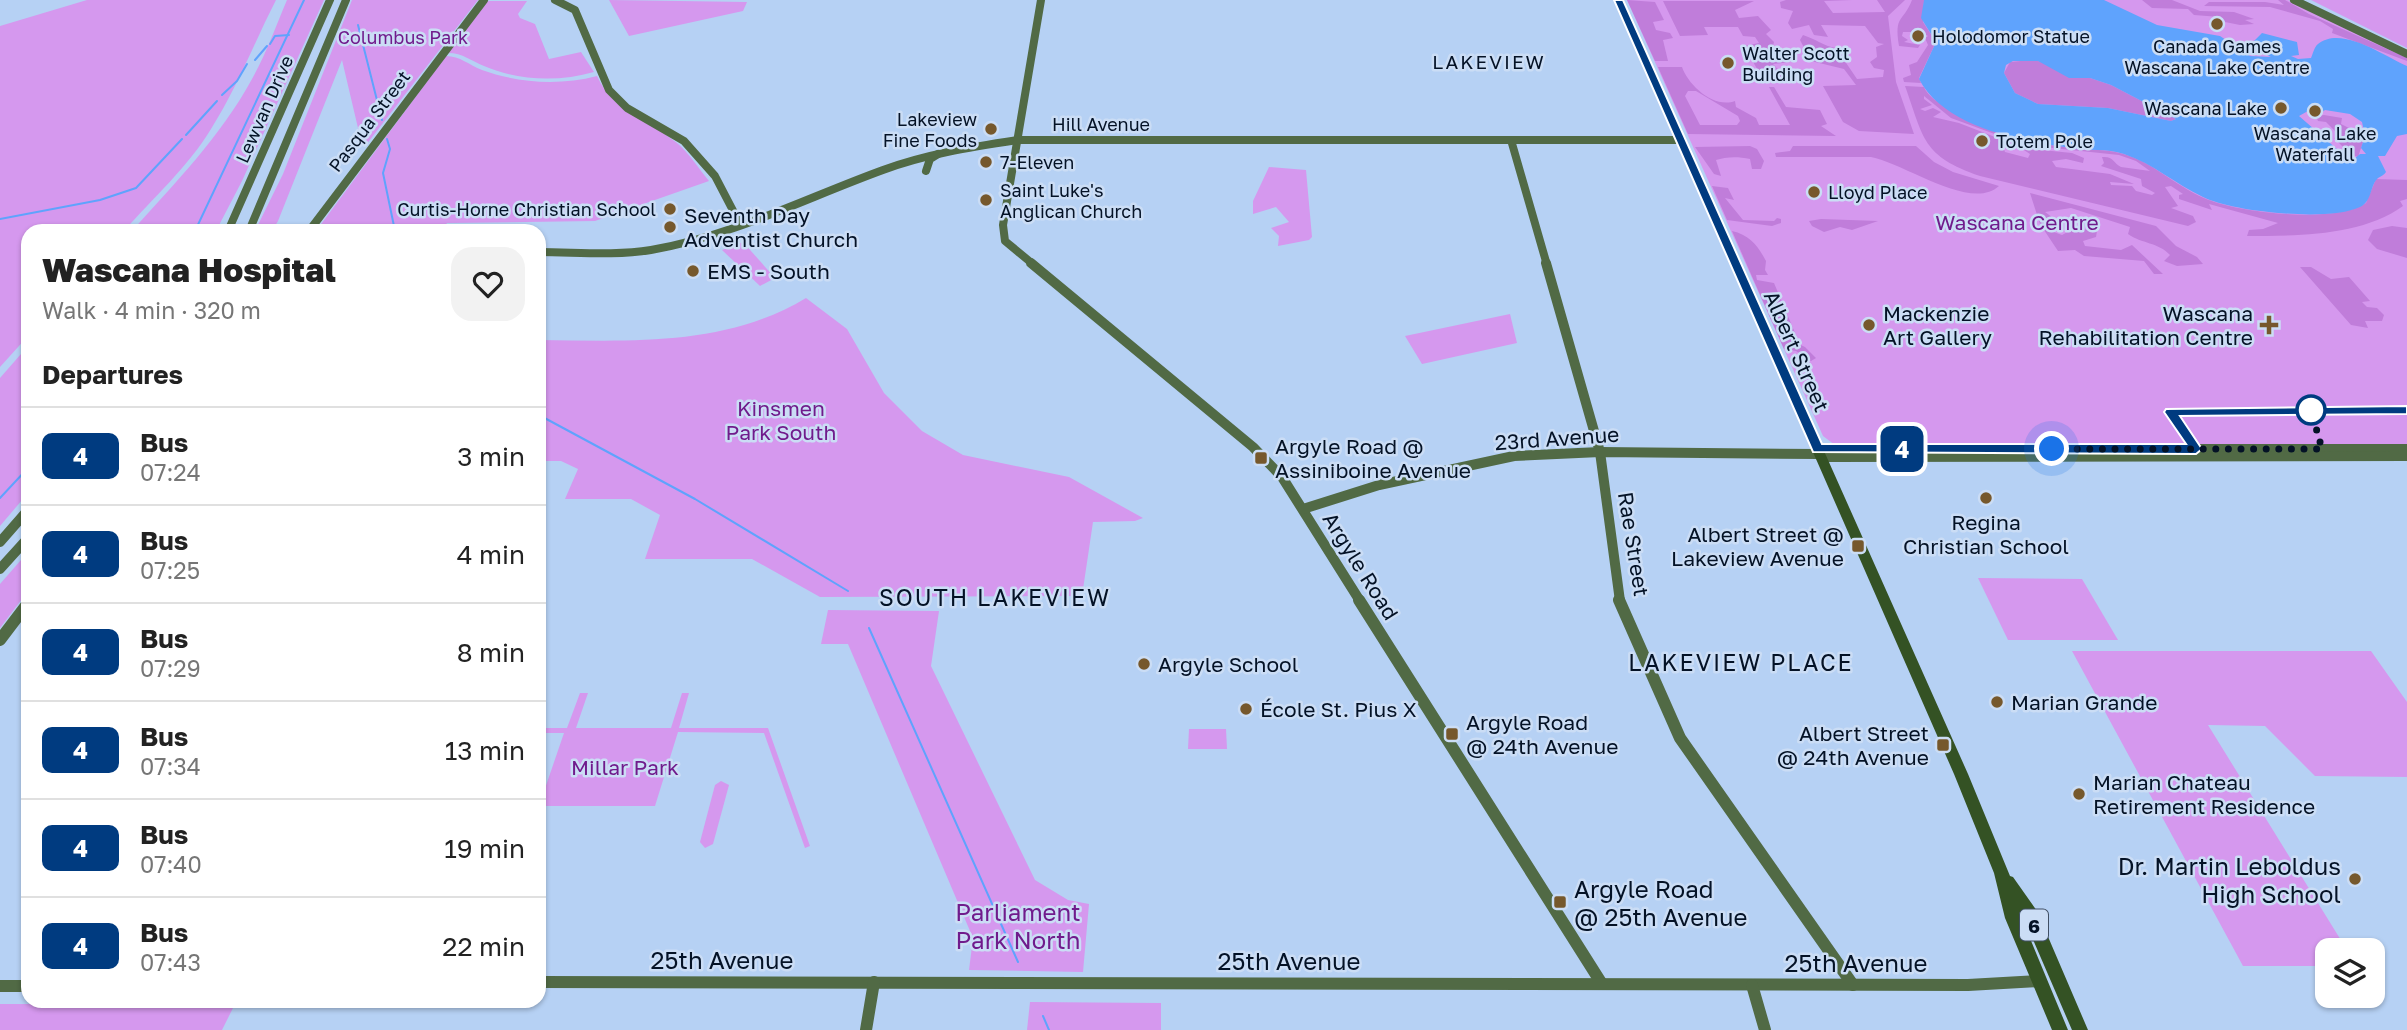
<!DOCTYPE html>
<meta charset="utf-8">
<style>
:root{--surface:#fff;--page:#f2f2f2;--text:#222;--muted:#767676;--line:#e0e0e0}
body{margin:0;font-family:"Golos Text",sans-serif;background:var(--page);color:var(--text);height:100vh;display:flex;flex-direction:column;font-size:26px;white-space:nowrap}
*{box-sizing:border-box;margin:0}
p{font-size:23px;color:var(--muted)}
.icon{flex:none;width:38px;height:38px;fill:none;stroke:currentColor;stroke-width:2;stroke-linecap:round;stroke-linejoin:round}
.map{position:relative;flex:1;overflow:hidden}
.side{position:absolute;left:21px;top:224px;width:525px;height:784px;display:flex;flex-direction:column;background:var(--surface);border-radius:21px;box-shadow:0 2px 5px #0004}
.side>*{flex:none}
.badge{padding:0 14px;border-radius:10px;font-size:24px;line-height:46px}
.buttons{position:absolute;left:2315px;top:938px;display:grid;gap:14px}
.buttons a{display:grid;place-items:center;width:70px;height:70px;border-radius:14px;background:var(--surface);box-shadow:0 2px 5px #0004;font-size:35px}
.you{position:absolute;width:35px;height:35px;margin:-18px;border:5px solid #fff;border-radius:50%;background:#1a73e8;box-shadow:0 0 0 10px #1a73e833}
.map>.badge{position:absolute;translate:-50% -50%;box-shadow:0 0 0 4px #fff}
h2{padding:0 21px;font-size:26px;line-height:63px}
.round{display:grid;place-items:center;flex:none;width:74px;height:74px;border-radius:21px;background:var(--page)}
.overview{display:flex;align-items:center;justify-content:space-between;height:119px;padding:0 21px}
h1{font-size:33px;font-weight:800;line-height:52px}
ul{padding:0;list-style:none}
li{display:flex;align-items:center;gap:21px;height:98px;padding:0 21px;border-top:2px solid var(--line)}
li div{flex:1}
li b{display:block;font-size:26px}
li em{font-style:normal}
li .badge{min-width:77px;font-weight:700;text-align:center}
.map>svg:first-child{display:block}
.green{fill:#d598ee}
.forest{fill:#c07dda;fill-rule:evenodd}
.water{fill:#5fa3fd;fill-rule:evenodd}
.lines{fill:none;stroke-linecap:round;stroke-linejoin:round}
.stream{stroke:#5fa3fd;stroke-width:2}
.secondary-far2{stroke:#516a45;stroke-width:8}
.secondary-far1{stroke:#516a45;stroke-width:10}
.secondary{stroke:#516a45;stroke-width:12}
.primary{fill:#345224;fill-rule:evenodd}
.line{fill:#003b80;stroke:#fff;stroke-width:2}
.walk{stroke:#041226;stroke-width:7;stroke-dasharray:0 12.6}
.poi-dot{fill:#76582c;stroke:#cbddf5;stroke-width:2.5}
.stop-dot{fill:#fff;stroke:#003b80;stroke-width:3.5}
.labels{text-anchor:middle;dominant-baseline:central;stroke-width:5;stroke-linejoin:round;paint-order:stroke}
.far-poi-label{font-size:18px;fill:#041226;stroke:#cbddf5;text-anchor:start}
.far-park-label{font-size:18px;fill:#701b8c;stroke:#cbddf5}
.far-street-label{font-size:18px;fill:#041226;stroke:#cbddf5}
.far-neighbourhood-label{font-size:19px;letter-spacing:2px;fill:#041226;stroke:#cbddf5}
.shield{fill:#cbddf5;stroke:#404f64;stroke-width:2}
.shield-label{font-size:19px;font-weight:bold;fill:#041226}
.poi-label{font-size:21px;fill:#041226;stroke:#cbddf5;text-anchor:start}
.park-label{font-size:21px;fill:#701b8c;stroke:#cbddf5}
.street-label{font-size:21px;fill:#041226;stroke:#cbddf5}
.neighbourhood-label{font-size:23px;letter-spacing:2px;fill:#041226;stroke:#cbddf5}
.near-poi-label{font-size:24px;fill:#041226;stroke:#cbddf5;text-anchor:end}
.near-park-label{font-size:24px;fill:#701b8c;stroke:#cbddf5}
.near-street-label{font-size:24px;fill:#041226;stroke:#cbddf5}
</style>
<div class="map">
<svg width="2407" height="1030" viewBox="0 0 2407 1030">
<rect width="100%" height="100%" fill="#b6d1f4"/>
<g class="green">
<path d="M87,0H276C254,43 237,88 211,129C188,167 153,198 124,231H28V336L0,367V26Z"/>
<path d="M287,0H324L242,181L216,231H132C175,183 221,136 252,79C266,54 276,26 287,0Z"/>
<polygon points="352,0 478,0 366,145 362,145 342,60 278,221 272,231 255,231 283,174"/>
<polygon points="609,0 747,2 743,11 629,36"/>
<polygon points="1627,0 2288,0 2407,57 2407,444 1835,445 1823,436"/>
<polygon points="2311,0 2407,0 2407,48"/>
<path d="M488,1H527L518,14L520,18L535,24L549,59L581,52L594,72C559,82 519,81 484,66C471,61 463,53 448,53Z"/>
<path d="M446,56C460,56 469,65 482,70C518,83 559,86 597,76C614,113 647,119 677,143C689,153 699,169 709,181L595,221L447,223L441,231H316Z"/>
<polygon points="1269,167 1306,170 1312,237 1309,240 1278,246 1279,236 1271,228 1289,222 1276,207 1253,214 1253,201"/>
<polygon points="743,242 775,278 760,286 722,250"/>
<path d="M806,298L847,329L884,393L922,431L963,455L1069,477L1143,518L1135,521L1093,522L1082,596L820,597L752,559H645L660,515L631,499H565L578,469L561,461H539V340C630,341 725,347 806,298Z"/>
<polygon points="1510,314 1517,343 1422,364 1405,336"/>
<polygon points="28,346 28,493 0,526 0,378"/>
<polygon points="28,552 28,591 0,628 0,584"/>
<polygon points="1978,578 2082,579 2118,640 2008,640"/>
<polygon points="828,610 939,611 931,666 1035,880 1068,900 1089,904 1083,972 969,970 973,938 848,644 821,644"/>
<polygon points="2072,651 2371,651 2407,702 2407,777 2315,776 2265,726 2208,725 2347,950 2328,950 2327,966 2243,966"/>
<polygon points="580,693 588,693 576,728 671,728 682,693 689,693 679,728 768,728 810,846 805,848 764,733 678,732 655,806 539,806 564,733 539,733 539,728 567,728"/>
<polygon points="1189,729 1226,729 1227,749 1188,749"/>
<polygon points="721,781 729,785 713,844 705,848 700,842 715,785"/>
<polygon points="1030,1002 1161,1003 1161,1030 1027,1030"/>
<polygon points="0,1004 235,1004 222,1030 0,1030"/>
</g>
<g class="forest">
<polygon points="1627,0 1655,2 1664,20 1653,22 1656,30 1670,33 1673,38 1663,40 1668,61 1655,61"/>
<path d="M1786,0H1852L1824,1L1833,13L1885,12L1877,0H1905L1888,16L1896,82L1914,134L1859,131L1843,122L1823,86L1856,85L1844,69L1811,61L1800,40L1803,35C1816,39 1823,46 1836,48L1857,79L1883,77L1884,70L1874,68L1870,62L1877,57L1876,47L1884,44L1878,43L1865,26L1821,25L1828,37L1814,35L1809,25L1792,29L1788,23L1793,11L1781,8L1780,2Z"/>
<path d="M1912,0H1924L1923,22L1936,42L1919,78L1921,83L1904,82L1903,78L1911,75L1909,65L1917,62L1928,45L1925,38L1928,36L1920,32H1903L1902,36L1908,40L1904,42L1920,45L1918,48L1899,46C1894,14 1903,23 1912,0Z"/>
<polygon points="2142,0 2172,0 2200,11 2234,12 2254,19 2245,20 2254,24 2240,25 2225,22 2220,17 2194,15 2188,9 2152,8"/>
<polygon points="2278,0 2285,0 2309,14 2407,58 2407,61 2332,33 2333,29 2320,21 2270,7 2204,6 2209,2 2265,2 2284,5"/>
<polygon points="1663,1 1754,1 1735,10 1739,18 1758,16 1771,30 1766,34 1774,42 1773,46 1783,52 1790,62 1773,64 1791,83 1764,81 1744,46 1759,43 1755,37 1743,36 1738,27 1704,27 1708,35 1680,36"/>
<polygon points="2031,60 2045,62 2069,77 2090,78 2111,85 2176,119 2171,121 2108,108 2038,104 2015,93 2004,73 2010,62"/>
<path d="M1658,67H1682C1688,85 1714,109 1735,101L1736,107L1756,118L1759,125H1790L1769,87H1774L1786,107L1820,110L1827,124L1821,126L1836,136L1688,134ZM1688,91H1696L1738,116L1740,121L1737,125H1700L1685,96Z"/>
<path d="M1905,86L1924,87C1927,95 1937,102 1946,107C1984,133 2027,142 2072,148C2088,150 2104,149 2120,153C2152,161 2174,185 2204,198C2238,213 2335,224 2366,203L2376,179L2407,180V199L2400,201L2403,206C2362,236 2297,236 2247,236L2249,230L2263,229L2278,223L2209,204L2212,210L2179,199V195L2183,194L2171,186L2165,187L2178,206L2171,208L2193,216L2196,222L2188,226L1980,176C1922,156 1924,139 1905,86ZM1924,96L1951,118L2000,136L2043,147L2119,155L2136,161L2150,171L2121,167C2113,163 2114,156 2102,157L2104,163L2101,166L2141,179L2142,186L2155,193L2152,195L2136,191L2132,186L2111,185L2110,182L2134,184L2110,174L2056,167L2052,161L2066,159L2083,163L2084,158L2072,153L2021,148L2030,154L2028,158L2005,152L2000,139L1959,123L1933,117L1941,112L1933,108L1925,111L1920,109L1932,105L1924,99Z"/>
<polygon points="2324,115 2342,118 2341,124 2365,136 2358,157 2350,154 2334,138 2340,136 2326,122 2318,121 2316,116"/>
<path d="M1750,146L1757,149L1764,161L1761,169H1752L1750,159C1737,156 1725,157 1716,160L1721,176L1714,174L1695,147Z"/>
<path d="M1793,146H1916L1934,162L1953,172L1999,186C1971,212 1904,163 1871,157H1776L1775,153L1790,151Z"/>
<polygon points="1712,186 1728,188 1734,200 1725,198 1743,220 1774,221 1777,218 1781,219 1781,223 1772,226 1727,220"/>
<path d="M2030,193L2156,226L2176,246L2197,257L2203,264L2177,266L2164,261L2170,255C2158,242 2142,244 2128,234L2130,227L2071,208L2045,212L2052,217L2051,231L2062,235L2075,228L2097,231L2096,237L2083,241L2085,246L2121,250L2132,245L2163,274H2154L2144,261L2084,256L2075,250L2058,251L2040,224Z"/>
<polygon points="1821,219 1878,221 1852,230 1840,227 1824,232 1812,226 1809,221"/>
<polygon points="2392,226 2407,228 2407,258 2377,249 2368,240 2373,230"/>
<path d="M1732,231C1750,235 1758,246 1766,261L1765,270L1768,275H1756L1757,280L1774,283L1798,340L1792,341L1805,347L1816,358L1811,361L1796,351L1784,349Z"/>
<polygon points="2300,267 2311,267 2331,279 2349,277 2370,301 2362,302 2367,307 2377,308 2384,315 2382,321 2365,321 2368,328 2351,325"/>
</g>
<path class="water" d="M1924,0H2104L2157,25L2220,36L2250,56L2271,57L2249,46L2262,33L2297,42L2299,55L2291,56L2298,59L2311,58C2313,54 2314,47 2318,44C2342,25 2385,57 2407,66V134L2397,136L2385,156H2378L2386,172C2384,175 2381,176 2378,178C2370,185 2372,202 2360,207C2329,222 2233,212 2203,197C2175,184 2154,164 2124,154C2107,148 2089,151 2071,148C2020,141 1944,127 1919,79L1936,42L1921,18ZM2013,61H2038L2069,78H2090L2111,85L2176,119L2171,121L2108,108L2038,104L2015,93L2004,73L2006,65ZM2325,110L2350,114L2362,122L2365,136L2361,148L2366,154H2360L2354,159L2346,157L2299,116L2308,111L2321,113Z"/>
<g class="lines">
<g class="stream">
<polyline points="358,25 382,120"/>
<polyline points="270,44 275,36 289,35"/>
<polyline points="255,60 267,46"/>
<polyline points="222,95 237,81 247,64"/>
<polyline points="186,135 217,101"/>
<polyline points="387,139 390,149 383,173 395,231"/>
<polyline points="0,219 100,200 136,188 182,139"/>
<polyline points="195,231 304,0"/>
<polyline points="539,415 695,499 848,591"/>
<polyline points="0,498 28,468"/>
<polyline points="869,628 1018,962"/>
<polyline points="1043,1016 1049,1030"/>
</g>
<g class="secondary-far2">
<polyline points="555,0 575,10 609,90 627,108 684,141 715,176 740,224"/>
<polyline points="2294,0 2407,54"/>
<polyline points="1511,140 1547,265"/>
<polyline points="926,171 930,159 938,154"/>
<polyline points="228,231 330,0"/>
<polyline points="249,231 346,0"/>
<polyline points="309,231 484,0"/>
<path d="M539,252C576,252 614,256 651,250C732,236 806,198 883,170C926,154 972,147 1018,140H1680"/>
<polyline points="1034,265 1005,241 1003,225 1041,0"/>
</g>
<g class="secondary-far1">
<polyline points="1031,263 1253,447 1282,477 1360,601"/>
<polyline points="1546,263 1600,452 1620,601"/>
<polyline points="1817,449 2407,449"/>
<polyline points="1821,457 2407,456"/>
<polyline points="1303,509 1379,485 1514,456 1600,452 1819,454"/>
<polyline points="0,542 28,510"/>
<polyline points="0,569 28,538"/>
</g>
<g class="secondary">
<polyline points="1359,600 1602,984"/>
<polyline points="1619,600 1680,738 1853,985"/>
<polyline points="0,640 28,603"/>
<polyline points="539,982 1968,985 2039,981"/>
<polyline points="1752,985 1765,1030"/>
<polyline points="0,986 28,986"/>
<polyline points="866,1030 874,982"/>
</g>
<polygon class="primary" points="1615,0 1623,0 1968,774 2010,876 2013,877 2037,911 2088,1030 2072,1030 2025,921 2019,912 2068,1030 2052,1030 2005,918 1994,873 1954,774"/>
</g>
<polygon class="line" points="1614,0 1623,0 1822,444 2186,444 2164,412 2166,409 2407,406 2407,414 2180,416 2202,449 2196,454 1813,452"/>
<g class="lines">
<polyline class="walk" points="2052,449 2322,449 2311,410"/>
</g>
<g class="poi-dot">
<circle cx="2217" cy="24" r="7"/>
<circle cx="1918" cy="36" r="7"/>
<circle cx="1728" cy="63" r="7"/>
<circle cx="2281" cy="108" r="7"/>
<circle cx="2315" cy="111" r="7"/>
<circle cx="991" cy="129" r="7"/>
<circle cx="1982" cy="141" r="7"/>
<circle cx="986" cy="162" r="7"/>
<circle cx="1814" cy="192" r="7"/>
<circle cx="986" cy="200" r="7"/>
<circle cx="670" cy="209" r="7"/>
<circle cx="670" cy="227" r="7"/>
<circle cx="693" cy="271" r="7"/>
<circle cx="1869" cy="325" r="7"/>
<path d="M2265.5 314.5h7v7h7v7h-7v7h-7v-7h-7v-7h7z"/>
<rect x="1254" y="451" width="14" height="14" rx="3.5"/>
<circle cx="1986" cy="498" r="7"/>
<rect x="1851" y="539" width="14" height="14" rx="3.5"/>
<circle cx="1144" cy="664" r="7"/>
<circle cx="1997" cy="702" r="7"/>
<circle cx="1246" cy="709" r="7"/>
<rect x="1445" y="727" width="14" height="14" rx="3.5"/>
<rect x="1936" y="738" width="14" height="14" rx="3.5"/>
<circle cx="2079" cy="794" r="7"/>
<circle cx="2355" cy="879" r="7"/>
<rect x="1553" y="895" width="14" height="14" rx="3.5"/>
</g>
<circle class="stop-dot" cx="2311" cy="410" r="14"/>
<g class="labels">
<g class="far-poi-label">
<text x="1932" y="36">Holodomor Statue</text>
<text x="2217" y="46" text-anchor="middle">Canada Games<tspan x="2217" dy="21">Wascana Lake Centre</tspan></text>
<text x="1742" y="53">Walter Scott<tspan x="1742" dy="21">Building</tspan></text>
<text x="2267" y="108" text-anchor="end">Wascana Lake</text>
<text x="977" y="119" text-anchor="end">Lakeview<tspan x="977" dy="21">Fine Foods</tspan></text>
<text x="2315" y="133" text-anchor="middle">Wascana Lake<tspan x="2315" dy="21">Waterfall</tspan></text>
<text x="1996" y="141">Totem Pole</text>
<text x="1000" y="162">7-Eleven</text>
<text x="1000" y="190">Saint Luke's<tspan x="1000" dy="21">Anglican Church</tspan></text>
<text x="1828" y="192">Lloyd Place</text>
<text x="656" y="209" text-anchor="end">Curtis-Horne Christian School</text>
</g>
<g class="far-park-label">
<text x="403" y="37">Columbus Park</text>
</g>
<g class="far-street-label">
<text transform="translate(264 109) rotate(-66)">Lewvan Drive</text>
<text transform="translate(369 121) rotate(-53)">Pasqua Street</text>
<text x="1101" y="124">Hill Avenue</text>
</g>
<g class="far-neighbourhood-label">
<text x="1489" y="61">LAKEVIEW</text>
</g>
<rect class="shield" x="2020" y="909.5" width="28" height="31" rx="5"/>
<g class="shield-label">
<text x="2034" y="925">6</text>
</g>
<g class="poi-label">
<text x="684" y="215">Seventh Day<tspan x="684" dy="24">Adventist Church</tspan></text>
<text x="707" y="271">EMS - South</text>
<text x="1883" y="313">Mackenzie<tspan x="1883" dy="24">Art Gallery</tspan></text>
<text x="2253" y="313" text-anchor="end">Wascana<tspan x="2253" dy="24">Rehabilitation Centre</tspan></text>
<text x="1275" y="446">Argyle Road @<tspan x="1275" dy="24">Assiniboine Avenue</tspan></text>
<text x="1986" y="522" text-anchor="middle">Regina<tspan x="1986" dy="24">Christian School</tspan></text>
<text x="1844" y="534" text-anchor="end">Albert Street @<tspan x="1844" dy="24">Lakeview Avenue</tspan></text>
<text x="1158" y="664">Argyle School</text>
<text x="2011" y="702">Marian Grande</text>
<text x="1260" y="709">École St. Pius X</text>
<text x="1466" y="722">Argyle Road<tspan x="1466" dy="24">@ 24th Avenue</tspan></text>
<text x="1929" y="733" text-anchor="end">Albert Street<tspan x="1929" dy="24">@ 24th Avenue</tspan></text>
<text x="2093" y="782">Marian Chateau<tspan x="2093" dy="24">Retirement Residence</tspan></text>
</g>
<g class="park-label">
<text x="2017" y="222">Wascana Centre</text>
<text x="781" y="408">Kinsmen<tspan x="781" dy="24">Park South</tspan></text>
<text x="625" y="767">Millar Park</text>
</g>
<g class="street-label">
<text transform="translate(1797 351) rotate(66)">Albert Street</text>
<text transform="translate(1557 438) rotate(-4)">23rd Avenue</text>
<text transform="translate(1634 544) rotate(81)">Rae Street</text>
<text transform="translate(1361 566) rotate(58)">Argyle Road</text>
</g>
<g class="neighbourhood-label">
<text x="995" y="597">SOUTH LAKEVIEW</text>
<text x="1741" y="662">LAKEVIEW PLACE</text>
</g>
<g class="near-poi-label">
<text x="2341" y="865">Dr. Martin Leboldus<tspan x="2341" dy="28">High School</tspan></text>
<text x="1574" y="888" text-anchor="start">Argyle Road<tspan x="1574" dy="28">@ 25th Avenue</tspan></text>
</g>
<g class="near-park-label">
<text x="1018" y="911">Parliament<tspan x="1018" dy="28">Park North</tspan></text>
</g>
<g class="near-street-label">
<text x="722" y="959">25th Avenue</text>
<text x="1289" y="960">25th Avenue</text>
<text x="1856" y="962">25th Avenue</text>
</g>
</g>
</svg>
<div class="buttons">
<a><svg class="icon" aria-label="layers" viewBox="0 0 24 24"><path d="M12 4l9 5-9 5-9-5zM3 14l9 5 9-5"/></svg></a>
</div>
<div class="you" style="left:2052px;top:449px"></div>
<b class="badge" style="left:1902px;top:449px;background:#003b80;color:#fff">4</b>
<section class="side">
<div class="overview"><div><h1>Wascana Hospital</h1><p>Walk · 4 min · 320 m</p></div><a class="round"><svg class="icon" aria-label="heart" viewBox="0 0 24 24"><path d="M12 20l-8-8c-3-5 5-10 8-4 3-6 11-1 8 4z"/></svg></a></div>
<h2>Departures</h2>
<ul>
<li><span class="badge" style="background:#003b80;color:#fff">4</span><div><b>Bus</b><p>07:24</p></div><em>3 min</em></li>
<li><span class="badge" style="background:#003b80;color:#fff">4</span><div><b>Bus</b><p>07:25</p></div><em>4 min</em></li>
<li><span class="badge" style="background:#003b80;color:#fff">4</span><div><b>Bus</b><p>07:29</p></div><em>8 min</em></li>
<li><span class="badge" style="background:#003b80;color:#fff">4</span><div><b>Bus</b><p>07:34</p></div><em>13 min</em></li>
<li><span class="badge" style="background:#003b80;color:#fff">4</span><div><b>Bus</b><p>07:40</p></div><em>19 min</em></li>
<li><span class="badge" style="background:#003b80;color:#fff">4</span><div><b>Bus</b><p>07:43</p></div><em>22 min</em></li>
</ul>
</section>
</div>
